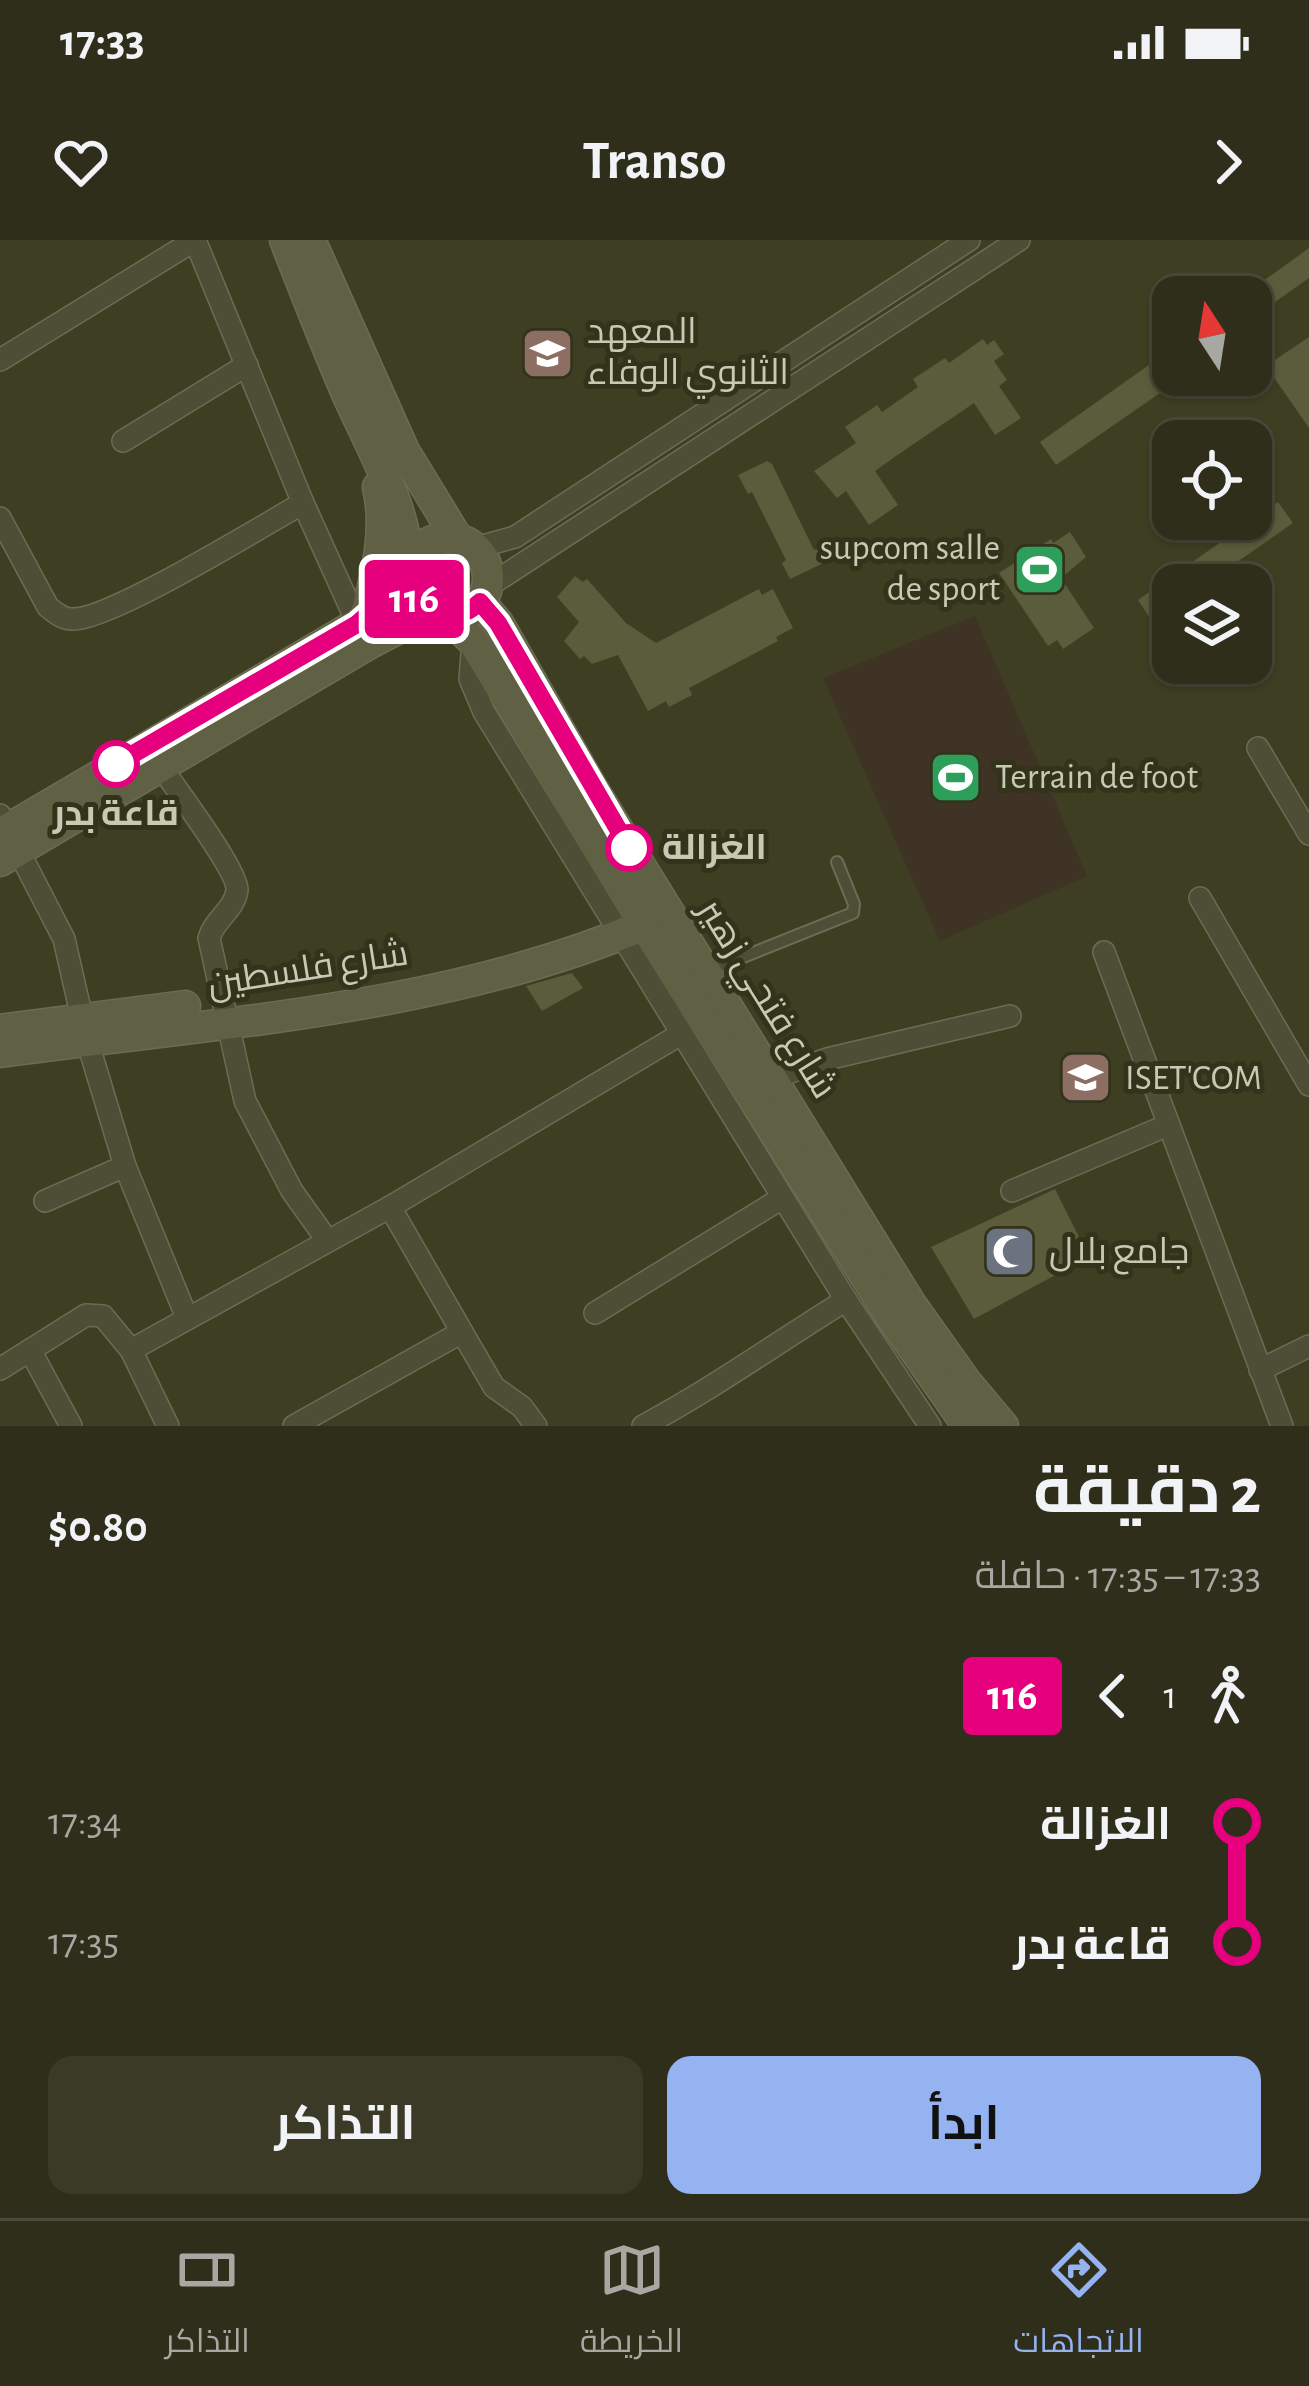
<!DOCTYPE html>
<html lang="ar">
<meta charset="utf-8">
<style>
:root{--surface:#2e2e1a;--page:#3a3a27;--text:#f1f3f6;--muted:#a7a8a2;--line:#494a39;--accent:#95b2f1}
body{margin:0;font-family:"Alegreya Sans",Cairo,sans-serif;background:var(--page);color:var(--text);direction:rtl;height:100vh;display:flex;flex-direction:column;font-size:45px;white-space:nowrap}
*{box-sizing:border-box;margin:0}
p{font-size:39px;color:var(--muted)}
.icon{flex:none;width:66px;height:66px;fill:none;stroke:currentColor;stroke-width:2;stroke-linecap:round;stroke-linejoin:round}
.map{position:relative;height:1186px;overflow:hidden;direction:ltr}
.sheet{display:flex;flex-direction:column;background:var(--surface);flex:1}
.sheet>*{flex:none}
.badge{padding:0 24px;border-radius:9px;font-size:42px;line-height:78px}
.needle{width:78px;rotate:348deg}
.fabs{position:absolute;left:1152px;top:36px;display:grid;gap:24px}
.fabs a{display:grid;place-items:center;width:120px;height:120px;border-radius:24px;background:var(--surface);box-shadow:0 3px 9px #0004,0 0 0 3px var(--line);font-size:60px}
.map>.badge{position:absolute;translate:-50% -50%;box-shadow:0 0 0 6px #fff}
.legs{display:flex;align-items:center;gap:18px;height:132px;padding:0 48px;font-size:39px}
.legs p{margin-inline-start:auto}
.headline{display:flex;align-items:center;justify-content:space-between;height:204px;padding:0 48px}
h1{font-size:66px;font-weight:700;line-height:90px}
.button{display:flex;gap:24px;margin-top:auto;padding:24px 48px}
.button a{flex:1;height:138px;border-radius:24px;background:var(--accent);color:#111;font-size:48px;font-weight:700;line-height:138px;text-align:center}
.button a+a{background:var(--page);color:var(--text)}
ul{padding:0 48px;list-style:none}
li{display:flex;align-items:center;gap:42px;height:120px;font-size:45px}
li i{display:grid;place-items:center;width:18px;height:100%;margin:0 15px;background:currentColor}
li i::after{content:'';width:30px;height:30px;margin:-15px;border:9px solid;border-radius:50%;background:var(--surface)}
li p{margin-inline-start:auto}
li:first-child i{background:linear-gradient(#0000 50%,currentColor 0)}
li:last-child i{background:linear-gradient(currentColor 50%,#0000 0)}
.status{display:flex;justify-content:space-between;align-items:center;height:84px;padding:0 60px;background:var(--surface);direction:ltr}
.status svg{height:33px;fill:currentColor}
header{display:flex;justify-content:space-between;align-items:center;height:156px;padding:0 48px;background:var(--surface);font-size:54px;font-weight:700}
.tabs{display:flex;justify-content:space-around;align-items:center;height:168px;border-top:3px solid var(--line);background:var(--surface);font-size:33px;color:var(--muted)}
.tabs a{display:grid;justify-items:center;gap:6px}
.tabs .active{color:var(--accent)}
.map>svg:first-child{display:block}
.green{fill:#3f3325}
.building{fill:#5b5c3b}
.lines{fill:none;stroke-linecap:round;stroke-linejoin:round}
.lane-casing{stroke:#6b6c55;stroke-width:14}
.street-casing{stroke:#6b6c55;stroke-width:24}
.secondary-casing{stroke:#6b6c55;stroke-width:33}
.lane{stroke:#4e4e37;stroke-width:10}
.street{stroke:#4e4e37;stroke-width:21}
.secondary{stroke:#606144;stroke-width:30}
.line-1-casing{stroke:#fff;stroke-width:27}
.line-1{stroke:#e6007e;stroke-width:18}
.stop-1-dot{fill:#fff;stroke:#e6007e;stroke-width:6}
.labels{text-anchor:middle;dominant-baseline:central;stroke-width:10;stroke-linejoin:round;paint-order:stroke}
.poi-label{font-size:36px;fill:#c8c9b2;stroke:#33331c;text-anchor:start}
.stop-label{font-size:36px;font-weight:bold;fill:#c8c9b2;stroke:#33331c}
.street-label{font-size:36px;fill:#c8c9b2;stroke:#33331c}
</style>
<div class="status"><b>17:33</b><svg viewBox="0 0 49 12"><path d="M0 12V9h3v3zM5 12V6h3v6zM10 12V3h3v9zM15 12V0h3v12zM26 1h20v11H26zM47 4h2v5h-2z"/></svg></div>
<header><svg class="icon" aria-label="forward" viewBox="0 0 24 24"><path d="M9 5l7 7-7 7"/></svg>Transo<svg class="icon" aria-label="heart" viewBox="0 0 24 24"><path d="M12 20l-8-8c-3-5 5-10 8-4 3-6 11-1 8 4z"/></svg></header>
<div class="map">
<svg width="1309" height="1186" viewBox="0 0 1309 1186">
<rect width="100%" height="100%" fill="#3e3e22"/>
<polygon class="green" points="975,376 1087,636 940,701 823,438"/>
<g class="building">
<polygon points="1309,8 1309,38 1251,79 1251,50"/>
<polygon points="1309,97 1309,188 1266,126"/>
<polygon points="983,99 987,105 994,100 1004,114 994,121 1007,140 999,146 1021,178 995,195 974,163 896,216 875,231 898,265 869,285 846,251 837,258 814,231 856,203 845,187 877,165 882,172 918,147 913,139 945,118 949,123"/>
<polygon points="1173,108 1173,144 1056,225 1040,202"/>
<polygon points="767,221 772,224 814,310 825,305 832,319 790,339 782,323 786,320 752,252 748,254 738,235"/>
<polygon points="1278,262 1293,283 1204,345 1173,345 1173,366 1152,381 1138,360"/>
<polygon points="1070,292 1086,317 1061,338 1094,388 1063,409 1057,400 1048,406 999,333 1051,299 1053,303"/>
<polygon points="575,336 583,342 587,339 626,383 656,403 759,349 762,355 773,349 793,388 776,397 778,401 689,448 692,455 669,467 666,461 648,471 618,415 592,424 584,416 580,419 564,401 579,382 557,357"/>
<polygon points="572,733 583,748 542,771 526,746"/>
<polygon points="1055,949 1089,1017 974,1079 931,1007"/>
</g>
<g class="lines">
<defs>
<polyline id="lane" points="708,731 853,673 854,664 837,622"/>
<g id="street">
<polyline points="195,0 303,263 361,391"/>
<polyline points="0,120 195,0"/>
<polyline points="123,201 247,125"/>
<path d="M0,278L48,367C56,373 62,379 72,379C109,381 262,286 303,263"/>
<polyline points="475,308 515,297 969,0"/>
<polyline points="487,347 1019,0"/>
<polyline points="473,401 470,439 484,472 846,1060 930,1186"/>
<polyline points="1258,508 1309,594"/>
<path d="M162,528C176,549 238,631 237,650C235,669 214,680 209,698L245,861L292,951L327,1000"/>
<polyline points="0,575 64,699 87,800 125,926 187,1078"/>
<polyline points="1200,658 1309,845"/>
<polyline points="1104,712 1282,1186"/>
<polyline points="771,839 827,819 1010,776"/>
<polyline points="1012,951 1168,885"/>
<polyline points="45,961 125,926"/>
<polyline points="595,1073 782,958"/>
<polyline points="462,1092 494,1147 522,1167 536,1186"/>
<polyline points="30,1110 71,1186"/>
<polyline points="131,1110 390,967 681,794"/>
<polyline points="0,1129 86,1075 103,1076 131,1110 168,1186"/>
<polyline points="1260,1130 1309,1106"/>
<polyline points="294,1186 462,1092 390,967"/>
<path d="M643,1186C714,1148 778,1102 846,1060"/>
</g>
<g id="secondary">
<path d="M285,0C306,53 326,106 349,158C374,213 404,264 409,325"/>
<polyline points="310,0 404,211 457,298"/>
<circle cx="448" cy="338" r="40"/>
<polyline points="480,362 498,383 592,548 910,1063 966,1142 1003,1186"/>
<path d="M365,377C377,334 388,291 378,247"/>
<polyline points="449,378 473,401 644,685 890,1075 968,1186"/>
<polyline points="0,594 357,384 408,341"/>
<polyline points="0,621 370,403 428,373"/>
<polyline points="0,790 185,766"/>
<path d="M0,812C212,783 445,770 644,685"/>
</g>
</defs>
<use href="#lane" class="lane-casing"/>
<use href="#street" class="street-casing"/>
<use href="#secondary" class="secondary-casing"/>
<use href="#lane" class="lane"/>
<use href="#street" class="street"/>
<use href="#secondary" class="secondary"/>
</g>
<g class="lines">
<defs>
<path id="line-1" d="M116,524L357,384L407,340C416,378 452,388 480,362L498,383L629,608"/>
</defs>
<use href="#line-1" class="line-1-casing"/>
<use href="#line-1" class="line-1"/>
</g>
<defs>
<symbol id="school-square" viewBox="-11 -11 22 22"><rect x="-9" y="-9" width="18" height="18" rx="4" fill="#8d6e63" stroke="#33331c"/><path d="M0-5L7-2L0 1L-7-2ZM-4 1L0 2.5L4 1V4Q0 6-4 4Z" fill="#fff"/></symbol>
<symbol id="stadium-square" viewBox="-11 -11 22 22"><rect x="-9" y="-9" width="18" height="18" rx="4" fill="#2e9e5b" stroke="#33331c"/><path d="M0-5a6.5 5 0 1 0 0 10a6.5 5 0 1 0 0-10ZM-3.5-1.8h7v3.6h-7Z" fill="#fff"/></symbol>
<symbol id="mosque-square" viewBox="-11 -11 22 22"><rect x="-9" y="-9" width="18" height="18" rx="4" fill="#6b7280" stroke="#33331c"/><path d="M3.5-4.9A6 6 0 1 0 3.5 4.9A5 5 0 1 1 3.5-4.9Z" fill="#fff"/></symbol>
</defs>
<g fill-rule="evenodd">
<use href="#school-square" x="518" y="84" width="59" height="59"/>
<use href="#stadium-square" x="1010" y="300" width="59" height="59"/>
<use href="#stadium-square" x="926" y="508" width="59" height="59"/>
<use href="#school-square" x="1056" y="808" width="59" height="59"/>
<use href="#mosque-square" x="980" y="982" width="59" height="59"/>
</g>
<g class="stop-1-dot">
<circle cx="116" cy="524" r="21"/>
<circle cx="629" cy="608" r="21"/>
</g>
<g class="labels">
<g class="poi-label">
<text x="587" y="92">المعهد<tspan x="587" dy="41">الثانوي الوفاء</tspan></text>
<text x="1000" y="308" text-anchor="end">supcom salle<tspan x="1000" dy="41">de sport</tspan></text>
<text x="995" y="537">Terrain de foot</text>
<text x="1125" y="838">ISET'COM</text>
<text x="1049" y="1012">جامع بلال</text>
</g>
<g class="stop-label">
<text x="116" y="574">قاعة بدر</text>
<text x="662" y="608" text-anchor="start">الغزالة</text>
</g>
<g class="street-label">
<text transform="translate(308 729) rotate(-9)">شارع فلسطين</text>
<text transform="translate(767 759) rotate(58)">شارع فتحي زهير</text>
</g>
</g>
</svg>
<div class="fabs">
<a><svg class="needle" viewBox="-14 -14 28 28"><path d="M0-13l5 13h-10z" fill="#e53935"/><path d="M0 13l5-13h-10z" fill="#a7a8a2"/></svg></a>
<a><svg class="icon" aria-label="locate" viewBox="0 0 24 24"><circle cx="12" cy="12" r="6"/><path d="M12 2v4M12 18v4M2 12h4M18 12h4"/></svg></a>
<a><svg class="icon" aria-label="layers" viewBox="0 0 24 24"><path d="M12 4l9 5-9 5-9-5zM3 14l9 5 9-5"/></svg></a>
</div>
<b class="badge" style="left:414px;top:359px;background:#e6007e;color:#fff">116</b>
</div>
<section class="sheet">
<div class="headline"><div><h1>2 دقيقة</h1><p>17:33 – 17:35 · حافلة</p></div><b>$0.80</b></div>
<div class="legs"><svg class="icon" aria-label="walk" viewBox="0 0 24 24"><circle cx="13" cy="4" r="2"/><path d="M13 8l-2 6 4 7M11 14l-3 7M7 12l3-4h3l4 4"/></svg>1<svg class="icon" aria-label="back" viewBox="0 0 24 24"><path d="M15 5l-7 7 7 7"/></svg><b class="badge" style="background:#e6007e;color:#fff">116</b></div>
<ul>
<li><i style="color:#e6007e"></i><b>الغزالة</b><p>17:34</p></li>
<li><i style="color:#e6007e"></i><b>قاعة بدر</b><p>17:35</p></li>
</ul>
<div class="button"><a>ابدأ</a><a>التذاكر</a></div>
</section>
<nav class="tabs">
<a class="active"><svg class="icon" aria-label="directions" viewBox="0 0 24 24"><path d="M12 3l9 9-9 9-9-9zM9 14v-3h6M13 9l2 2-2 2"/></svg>الاتجاهات</a>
<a><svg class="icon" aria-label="map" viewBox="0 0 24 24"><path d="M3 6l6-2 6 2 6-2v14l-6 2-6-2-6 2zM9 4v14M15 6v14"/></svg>الخريطة</a>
<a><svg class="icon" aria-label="tickets" viewBox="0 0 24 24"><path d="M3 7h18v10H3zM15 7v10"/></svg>التذاكر</a>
</nav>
